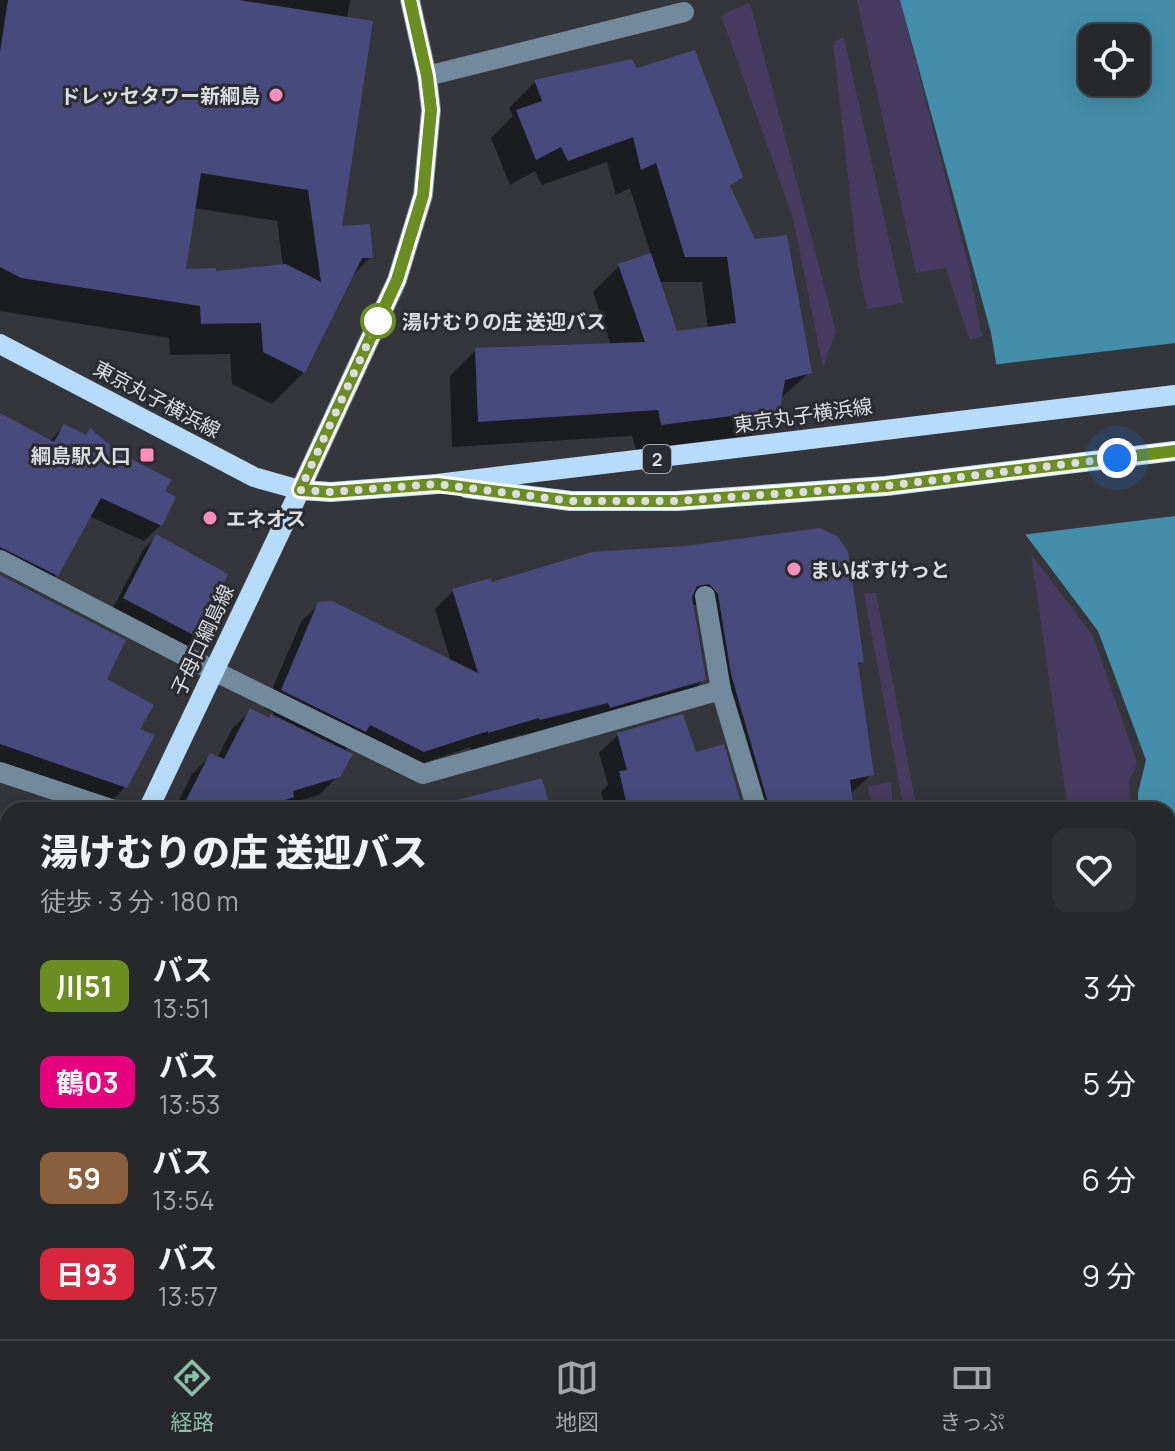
<!DOCTYPE html>
<html lang="ja">
<meta charset="utf-8">
<style>
:root{--surface:#27282c;--page:#2f3034;--text:#f1f3f6;--muted:#a4a6a9;--line:#434448;--accent:#8abfa5}
body{margin:0;font-family:Manrope,"Noto Sans JP",sans-serif;background:var(--page);color:var(--text);height:100vh;display:flex;flex-direction:column;font-size:30px;white-space:nowrap}
*{box-sizing:border-box;margin:0}
p{font-size:26px;color:var(--muted)}
.icon{flex:none;width:44px;height:44px;fill:none;stroke:currentColor;stroke-width:2;stroke-linecap:round;stroke-linejoin:round}
.map{position:relative;flex:1;overflow:hidden}
.details{position:absolute;left:0px;top:802px;width:1176px;height:538px;display:flex;flex-direction:column;background:var(--surface);border-radius:24px 24px 0 0;box-shadow:0 4px 20px #0003,0 0 0 2px var(--line)}
.details>*{flex:none}
.badge{padding:0 16px;border-radius:12px;font-size:28px;line-height:52px}
.controls{position:absolute;left:1078px;top:24px;display:grid;gap:16px}
.controls a{display:grid;place-items:center;width:72px;height:72px;border-radius:16px;background:var(--surface);box-shadow:0 4px 20px #0003,0 0 0 2px var(--line);font-size:40px}
.you{position:absolute;width:40px;height:40px;margin:-20px;border:6px solid #fff;border-radius:50%;background:#1a73e8;box-shadow:0 0 0 12px #1a73e833}
.map>.badge{position:absolute;translate:-50% -50%;box-shadow:0 0 0 4px #fff}
.round{display:grid;place-items:center;flex:none;width:84px;height:84px;border-radius:16px;background:var(--page)}
.summary{display:flex;align-items:center;justify-content:space-between;height:136px;padding:0 40px}
h1{font-size:38px;font-weight:800;line-height:60px}
ul{padding:0;list-style:none}
li{display:flex;align-items:center;gap:24px;height:96px;padding:0 40px}
li div{flex:1}
li b{display:block;font-size:30px}
li em{font-style:normal}
li .badge{min-width:88px;font-weight:700;text-align:center}
.tab-bar{display:flex;justify-content:space-around;align-items:center;height:112px;border-top:2px solid var(--line);background:var(--surface);font-size:22px;color:var(--muted)}
.tab-bar a{display:grid;justify-items:center;gap:4px}
.tab-bar .current{color:var(--accent)}
.map>svg:first-child{display:block}
.green{fill:#483b62}
.water{fill:#438eaa;fill-rule:evenodd}
.pier{fill:#34363b}
.shadow{fill:#0007;fill-rule:evenodd}
.building{fill:#484a7e;fill-rule:evenodd}
.lines{fill:none;stroke-linecap:round;stroke-linejoin:round}
.minor{stroke:#738a9c;stroke-width:20}
.major{stroke:#b7dcfb;stroke-width:20}
.rail-casing{stroke:#95979a;stroke-width:9}
.rail{stroke:#2a2c31;stroke-width:6;stroke-dasharray:18;stroke-linecap:butt}
.line-casing{stroke:#fff;stroke-width:18}
.line{stroke:#6b8e23;stroke-width:12}
.walk{stroke:#dbdde0;stroke-width:8;stroke-dasharray:0 14.4}
.poi-dot{fill:#fd8ebe;stroke:#2a2c31;stroke-width:3}
.stop-dot{fill:#fff;stroke:#6b8e23;stroke-width:4}
.labels{text-anchor:middle;dominant-baseline:central;stroke-width:6;stroke-linejoin:round;paint-order:stroke}
.shield{fill:#2a2c31;stroke:#a6a8ac;stroke-width:2}
.shield-label{font-size:18px;font-weight:bold;fill:#dbdde0}
.poi-label{font-size:20px;font-weight:bold;fill:#dbdde0;stroke:#2a2c31;text-anchor:end}
.stop-label{font-size:20px;font-weight:bold;fill:#dbdde0;stroke:#2a2c31;text-anchor:start}
.street-label{font-size:20px;fill:#dbdde0;stroke:#2a2c31}
</style>
<div class="map">
<svg width="1175" height="1339" viewBox="0 0 1175 1339">
<rect width="100%" height="100%" fill="#34363b"/>
<g class="green">
<polygon points="857,0 900,0 968,265 982,336 970,340 946,268 916,273"/>
<polygon points="750,3 836,331 823,367 793,218 721,15"/>
<polygon points="844,37 903,303 867,309 858,265 833,42"/>
<polygon points="1031,554 1093,636 1137,763 1129,782 1132,810 1068,810"/>
<polygon points="864,593 876,593 917,810 904,810"/>
<polygon points="891,782 893,810 872,810 868,786"/>
<polygon points="1032,1332 1096,1332 1097,1339 1033,1339"/>
</g>
<g class="water">
<path d="M900,0H1175V903L1168,893V810H1138V793L1146,760L1098,631L1025,534L991,333ZM1092,38H1136V82H1092Z"/>
<polygon points="1175,1005 1175,1339 1169,1339 1168,1058"/>
</g>
<polygon class="pier" points="1175,343 1175,516 1021,535 992,365"/>
<g class="shadow">
<path d="M0,0H350L347,19L339,228L371,257L350,278L304,372L272,404L232,384L230,354L170,355L169,338L0,311ZM193,208L277,221L283,266L215,274L184,271Z"/>
<path d="M636,70L741,176L729,188L810,372L780,399L779,409L752,435L636,450L632,436L452,447L450,376L476,350L611,345L593,292L619,266L651,255L630,188L616,195L607,162L542,185L535,171L510,185L491,138L513,116L509,108L535,82ZM659,282H702L708,329L676,334Z"/>
<polygon points="0,416 49,442 64,426 85,436 90,430 162,492 161,525 144,541 89,516 57,574 41,591 0,561"/>
<polygon points="156,537 197,637 184,651 111,612 143,550"/>
<polygon points="685,548 862,662 856,667 872,774 850,794 852,810 606,810 601,792 608,785 599,753 618,735 694,754 742,807 745,806 714,693 698,606 692,604 704,679 686,698 522,737 521,735 471,750 471,747 405,769 352,743 343,752 338,776 319,795 283,805 278,810 174,810 192,774 211,755 217,758 232,729 251,710 268,719 274,713 264,708 301,622 319,604 451,662 435,609 453,591"/>
<polygon points="0,612 105,680 138,729 125,787 109,804 0,766"/>
<polygon points="0,922 8,925 0,946"/>
<polygon points="8,1151 8,1177 0,1173 0,1167"/>
<polygon points="0,1255 8,1259 8,1332 204,1332 204,1339 0,1339"/>
<rect x="259" y="1332" width="178" height="7"/>
<polygon points="501,1332 743,1332 737,1339 501,1339"/>
<polygon points="843,1332 957,1332 958,1339 844,1339"/>
</g>
<g class="building">
<path d="M8,0H239L373,21L342,226L370,224L373,258H362L305,373L263,352L261,323L201,324L200,306L21,278L0,267V52ZM201,173L308,190L321,282L286,264L217,271L215,268L186,269Z"/>
<polygon points="695,50 743,177 730,186 755,239 787,235 812,373 785,380 780,410 661,425 658,410 478,422 475,348 645,342 618,264 651,253 677,331 736,323 727,257 685,257 656,163 641,170 633,137 568,161 561,147 536,160 516,110 542,101 534,80 632,59 637,68"/>
<polygon points="0,413 54,442 64,424 86,435 90,428 118,452 172,480 165,491 176,497 162,526 101,498 58,576 0,547"/>
<polygon points="820,528 837,536 848,551 864,662 858,663 874,775 850,780 854,810 770,810 731,674 718,594 709,584 697,586 692,597 706,680 610,708 608,703 540,720 539,718 488,733 488,731 424,752 370,725 366,732 281,690 318,602 332,601 478,673 452,589 491,578 492,582 592,552 685,546"/>
<polygon points="156,534 228,574 199,638 123,598"/>
<polygon points="0,575 126,640 107,679 154,705 140,729 155,735 127,788 0,744"/>
<polygon points="250,708 269,718 271,714 353,754 340,777 293,791 294,797 256,810 181,810 210,753 224,759"/>
<polygon points="683,714 696,752 724,744 743,810 628,810 619,771 627,770 617,733"/>
<polygon points="542,778 551,810 459,810 458,800"/>
</g>
<g class="lines">
<g class="minor">
<polyline points="427,76 684,12"/>
<polyline points="300,490 397,280 423,195 431,110 427,76 410,0"/>
<polyline points="0,560 214,671 423,774 721,690"/>
<polyline points="705,596 721,690 757,810"/>
<polyline points="0,772 114,810"/>
<polyline points="0,1045 8,1049"/>
<polyline points="236,1332 236,1339"/>
<polyline points="841,1332 842,1339"/>
<polyline points="497,1339 497,1332"/>
</g>
<g class="major">
<polyline points="0,344 254,477 300,490 331,492 437,484 1175,395"/>
<polyline points="467,488 571,501 677,501 886,486 1175,451"/>
<polyline points="148,810 300,490"/>
<polyline points="0,1134 8,1115"/>
</g>
<defs>
<g id="rail">
<polyline points="0,859 8,862"/>
<polyline points="1168,871 1175,870"/>
<polyline points="0,882 8,885"/>
<polyline points="1168,891 1175,890"/>
</g>
</defs>
<use href="#rail" class="rail-casing"/>
<use href="#rail" class="rail"/>
</g>
<g class="lines">
<defs>
<polyline id="line" points="410,0 427,76 431,110 423,195 397,280 300,490 331,492 437,484 571,501 677,501 886,486 1175,451"/>
</defs>
<use href="#line" class="line-casing"/>
<use href="#line" class="line"/>
<polyline class="walk" points="378,321 300,490 331,492 437,484 571,501 677,501 886,486 1117,458"/>
</g>
<g class="poi-dot">
<circle cx="276" cy="95" r="8"/>
<rect x="139" y="447" width="16" height="16" rx="4"/>
<circle cx="210" cy="518" r="8"/>
<circle cx="794" cy="569" r="8"/>
</g>
<circle class="stop-dot" cx="378" cy="321" r="16"/>
<g class="labels">
<rect class="shield" x="643" y="445" width="28" height="28" rx="6"/>
<g class="shield-label">
<text x="657" y="459">2</text>
</g>
<g class="poi-label">
<text x="260" y="95">ドレッセタワー新綱島</text>
<text x="131" y="455">綱島駅入口</text>
<text x="226" y="518" text-anchor="start">エネオス</text>
<text x="810" y="569" text-anchor="start">まいばすけっと</text>
</g>
<g class="stop-label">
<text x="402" y="321">湯けむりの庄 送迎バス</text>
</g>
<g class="street-label">
<text transform="translate(157 399) rotate(28)">東京丸子横浜線</text>
<text transform="translate(803 415) rotate(-8)">東京丸子横浜線</text>
<text transform="translate(202 640) rotate(-65)">子母口綱島線</text>
</g>
</g>
</svg>
<div class="controls">
<a><svg class="icon" aria-label="locate" viewBox="0 0 24 24"><circle cx="12" cy="12" r="6"/><path d="M12 2v4M12 18v4M2 12h4M18 12h4"/></svg></a>
</div>
<div class="you" style="left:1117px;top:458px"></div>
<section class="details">
<div class="summary"><div><h1>湯けむりの庄 送迎バス</h1><p>徒歩 · 3 分 · 180 m</p></div><a class="round"><svg class="icon" aria-label="heart" viewBox="0 0 24 24"><path d="M12 20l-8-8c-3-5 5-10 8-4 3-6 11-1 8 4z"/></svg></a></div>
<ul>
<li><span class="badge" style="background:#6b8e23;color:#fff">川51</span><div><b>バス</b><p>13:51</p></div><em>3 分</em></li>
<li><span class="badge" style="background:#e6007e;color:#fff">鶴03</span><div><b>バス</b><p>13:53</p></div><em>5 分</em></li>
<li><span class="badge" style="background:#8b5e3c;color:#fff">59</span><div><b>バス</b><p>13:54</p></div><em>6 分</em></li>
<li><span class="badge" style="background:#d7263d;color:#fff">日93</span><div><b>バス</b><p>13:57</p></div><em>9 分</em></li>
</ul>
</section>
</div>
<nav class="tab-bar">
<a class="current"><svg class="icon" aria-label="directions" viewBox="0 0 24 24"><path d="M12 3l9 9-9 9-9-9zM9 14v-3h6M13 9l2 2-2 2"/></svg>経路</a>
<a><svg class="icon" aria-label="map" viewBox="0 0 24 24"><path d="M3 6l6-2 6 2 6-2v14l-6 2-6-2-6 2zM9 4v14M15 6v14"/></svg>地図</a>
<a><svg class="icon" aria-label="tickets" viewBox="0 0 24 24"><path d="M3 7h18v10H3zM15 7v10"/></svg>きっぷ</a>
</nav>
